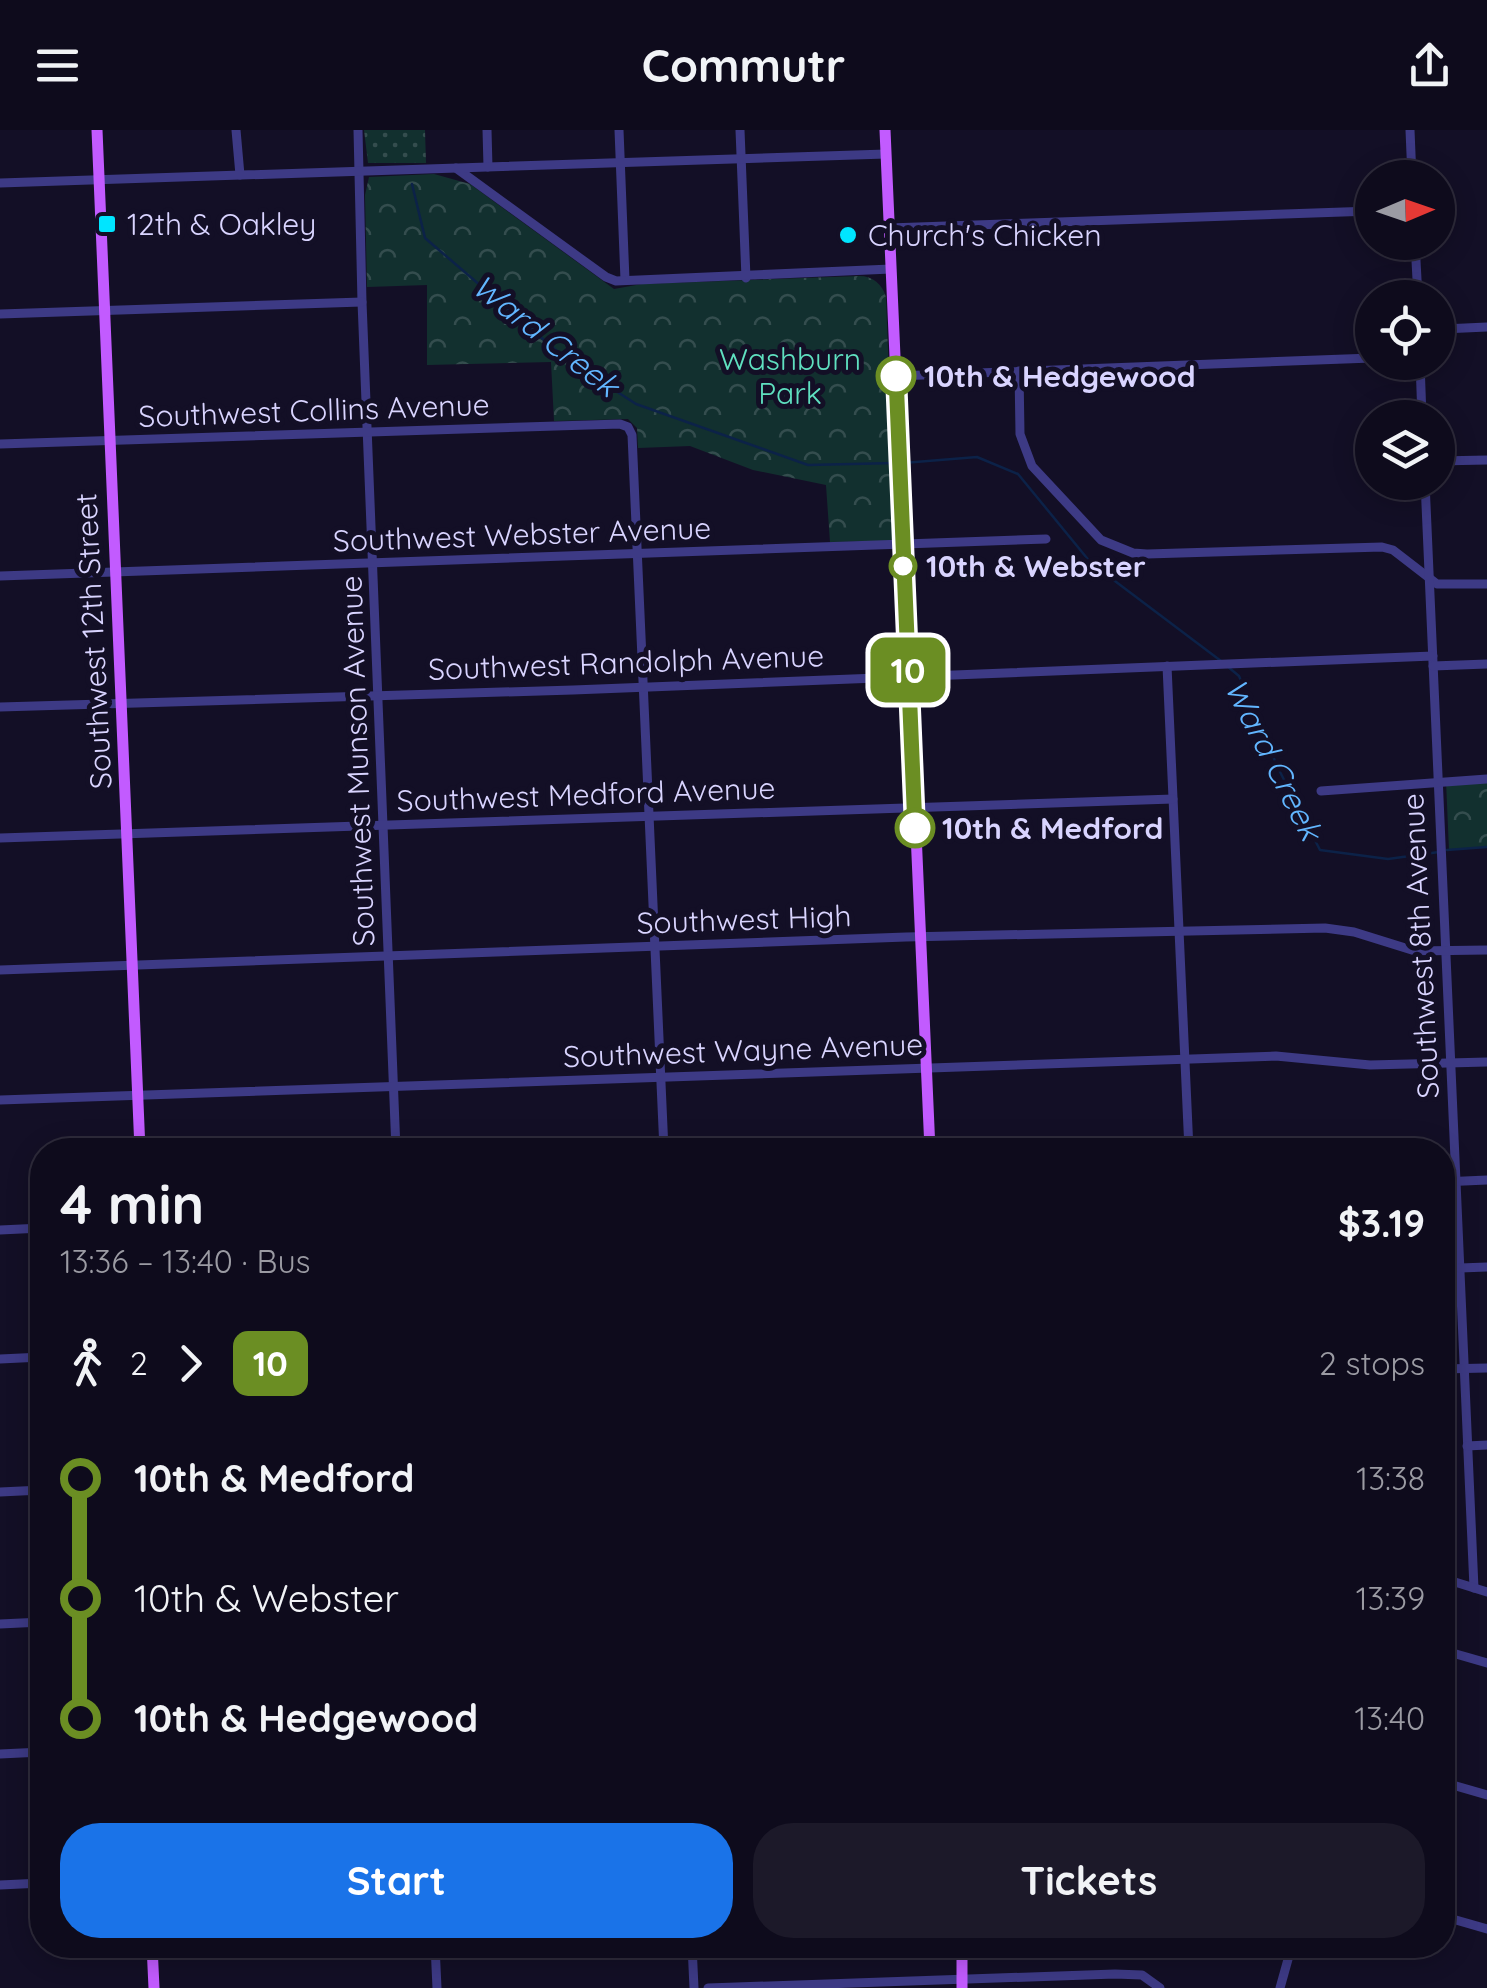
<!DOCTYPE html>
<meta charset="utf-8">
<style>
:root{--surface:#0e0b1c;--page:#1c1929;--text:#f1f3f6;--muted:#9b9ba3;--line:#2e2b3b;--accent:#1a73e8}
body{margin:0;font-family:Quicksand,sans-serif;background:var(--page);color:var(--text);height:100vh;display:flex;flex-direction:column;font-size:38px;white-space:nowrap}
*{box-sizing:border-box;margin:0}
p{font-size:32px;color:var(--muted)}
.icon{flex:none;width:55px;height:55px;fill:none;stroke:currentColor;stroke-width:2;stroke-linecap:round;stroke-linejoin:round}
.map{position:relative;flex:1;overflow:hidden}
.side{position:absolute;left:30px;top:1008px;width:1425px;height:820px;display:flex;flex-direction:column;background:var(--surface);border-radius:40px;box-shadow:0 5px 25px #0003,0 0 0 2px var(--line)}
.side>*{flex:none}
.badge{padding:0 20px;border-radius:15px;font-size:35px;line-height:65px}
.needle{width:65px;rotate:88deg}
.controls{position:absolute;left:1355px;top:30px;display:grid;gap:20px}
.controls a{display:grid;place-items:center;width:100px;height:100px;border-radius:50%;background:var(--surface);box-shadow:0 5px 25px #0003,0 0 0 2px var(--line);font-size:50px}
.map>.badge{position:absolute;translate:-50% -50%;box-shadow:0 0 0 5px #fff}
.legs{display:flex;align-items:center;gap:15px;height:110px;padding:0 30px;font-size:32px}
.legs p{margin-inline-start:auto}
.head{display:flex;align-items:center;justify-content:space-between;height:170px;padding:0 30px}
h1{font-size:55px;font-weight:800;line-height:75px}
.action{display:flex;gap:20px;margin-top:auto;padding:20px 30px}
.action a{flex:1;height:115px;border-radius:40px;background:var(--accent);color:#fff;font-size:40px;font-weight:800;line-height:115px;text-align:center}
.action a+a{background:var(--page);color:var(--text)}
ul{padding:0 30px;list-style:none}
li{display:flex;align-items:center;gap:35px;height:120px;font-size:38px}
li i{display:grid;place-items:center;width:15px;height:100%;margin:0 12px;background:currentColor}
li i::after{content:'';width:25px;height:25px;margin:-12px;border:8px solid;border-radius:50%;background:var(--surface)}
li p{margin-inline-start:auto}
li:first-child i{background:linear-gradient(#0000 50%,currentColor 0)}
li:last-child i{background:linear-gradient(currentColor 50%,#0000 0)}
header{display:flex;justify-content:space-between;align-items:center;height:130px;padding:0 30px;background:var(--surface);font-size:45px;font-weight:800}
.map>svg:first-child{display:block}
.grass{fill:url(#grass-dots)}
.forest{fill:url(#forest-crowns)}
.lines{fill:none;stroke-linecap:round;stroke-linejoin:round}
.stream{stroke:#0c2248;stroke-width:2.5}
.minor{stroke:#3d3a85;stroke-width:9}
.major{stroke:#c25bff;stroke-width:11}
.line-1-casing{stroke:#fff;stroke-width:22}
.line-1{stroke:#6b8e23;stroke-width:15}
.poi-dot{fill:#00e5ff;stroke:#130f26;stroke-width:4}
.stop-1-dot{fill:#fff;stroke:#6b8e23;stroke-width:5}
.labels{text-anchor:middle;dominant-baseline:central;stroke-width:10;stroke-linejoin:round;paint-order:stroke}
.poi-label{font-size:30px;fill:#d9d4ff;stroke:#130f26;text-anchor:start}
.park-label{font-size:30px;fill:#5fe0c0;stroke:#130f26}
.stop-label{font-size:30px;font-weight:bold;fill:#d9d4ff;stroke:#130f26;text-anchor:start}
.street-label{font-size:30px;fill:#d9d4ff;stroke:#130f26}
.water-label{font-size:32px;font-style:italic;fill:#62b6ff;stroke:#130f26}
</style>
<header><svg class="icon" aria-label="menu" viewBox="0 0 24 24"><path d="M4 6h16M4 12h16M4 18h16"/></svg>Commutr<svg class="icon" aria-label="share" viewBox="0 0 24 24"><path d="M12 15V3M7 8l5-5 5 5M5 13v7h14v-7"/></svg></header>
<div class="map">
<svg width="1487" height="1858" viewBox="0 0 1487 1858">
<defs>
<pattern id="grass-dots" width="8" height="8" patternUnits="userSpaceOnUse" patternTransform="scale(2.5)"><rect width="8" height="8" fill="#12302f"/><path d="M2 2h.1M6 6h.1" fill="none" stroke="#344d4e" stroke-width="1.8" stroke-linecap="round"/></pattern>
<pattern id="forest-crowns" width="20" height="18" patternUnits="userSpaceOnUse" patternTransform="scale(2.5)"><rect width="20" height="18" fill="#12302f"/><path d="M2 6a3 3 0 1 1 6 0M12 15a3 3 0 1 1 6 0" fill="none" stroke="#344d4e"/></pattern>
</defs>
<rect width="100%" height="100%" fill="#130f26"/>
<polygon class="grass" points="364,0 425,0 426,33 368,33"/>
<g class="forest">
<path d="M434,44L470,54L614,159L642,154L859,146C873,146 882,154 886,167L895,408L889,411L830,412L826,355L753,340L690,316L638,318L637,298L628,289L554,291L551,232L427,235V155L367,157L365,65L369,47Z"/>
<polygon points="1487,649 1487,717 1449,720 1446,650"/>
</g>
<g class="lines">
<g class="stream">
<polyline points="412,54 425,108 565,228 636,274 808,335 895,333"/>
<polyline points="903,333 977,327 1018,344 1091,433 1221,531"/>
<polyline points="1227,536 1239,546 1278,638 1320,720 1388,729 1439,722"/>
<polyline points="1447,720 1487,717"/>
</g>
<g class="minor">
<polyline points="236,0 240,45"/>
<polyline points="358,0 362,172 396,1020"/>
<polyline points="487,0 488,37"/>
<polyline points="619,0 625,150"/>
<polyline points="740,0 746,148"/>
<polyline points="1410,0 1412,48"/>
<polyline points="456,38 606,147 616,151 891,139"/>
<polyline points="0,53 886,24"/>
<polyline points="889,98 1372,81"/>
<polyline points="1415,112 1418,168"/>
<polyline points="0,184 362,172"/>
<polyline points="1438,194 1443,199 1487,197"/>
<polyline points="1420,232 1422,288"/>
<polyline points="1019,241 1020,304 1032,336 1101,410 1133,423 1147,424 1382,417 1393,420 1437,454 1487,454"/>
<polyline points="896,246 1372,228"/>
<polyline points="0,314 620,294 628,297 632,305 664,1020"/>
<polyline points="1438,331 1487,330"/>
<polyline points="1425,352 1474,1458"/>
<polyline points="0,446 1046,409"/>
<polyline points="1167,536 1189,1020"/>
<polyline points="1433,536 1487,534"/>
<polyline points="0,577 573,560 1433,526"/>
<polyline points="1321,661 1487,649"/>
<polyline points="0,708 1173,669"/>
<polyline points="0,840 906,807 1325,798 1354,802 1415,821 1487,820"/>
<polyline points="0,970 1276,926 1370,935 1487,932"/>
<polyline points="1442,1052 1487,1050"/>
<polyline points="0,1100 42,1098"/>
<polyline points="1460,1138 1487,1137"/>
<polyline points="0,1229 42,1227"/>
<polyline points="1442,1239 1487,1238"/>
<polyline points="1467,1316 1487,1315"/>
<polyline points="0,1362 42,1360"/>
<polyline points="1442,1448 1487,1462"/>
<polyline points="0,1494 42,1492"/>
<polyline points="1442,1520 1487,1533"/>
<polyline points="0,1624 42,1622"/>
<polyline points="1442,1652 1487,1665"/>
<polyline points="0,1755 42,1753"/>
<polyline points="1442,1786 1487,1799"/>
<polyline points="435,1815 437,1858"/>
<polyline points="692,1815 694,1858"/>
<polyline points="708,1858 1115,1844 1142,1845 1160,1858"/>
<polyline points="1280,1858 1292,1815"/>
</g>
<g class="major">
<polyline points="97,0 140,1020"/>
<polyline points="885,0 930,1020"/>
<polyline points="152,1815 154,1858"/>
<polyline points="962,1858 962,1815"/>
</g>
</g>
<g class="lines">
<defs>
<polyline id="line-1" points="896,246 915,698"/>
</defs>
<use href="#line-1" class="line-1-casing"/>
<use href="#line-1" class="line-1"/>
</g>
<g class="poi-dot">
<rect x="97" y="84" width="20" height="20" rx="5"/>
<circle cx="848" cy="105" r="10"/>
</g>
<g class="stop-1-dot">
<circle cx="896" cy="246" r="18"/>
<circle cx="903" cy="436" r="12"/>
<circle cx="915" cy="698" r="18"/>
</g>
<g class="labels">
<g class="poi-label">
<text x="127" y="94">12th &amp; Oakley</text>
<text x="868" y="105">Church's Chicken</text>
</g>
<g class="park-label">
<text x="790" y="229">Washburn<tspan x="790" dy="34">Park</tspan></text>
</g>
<g class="stop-label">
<text x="924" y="246">10th &amp; Hedgewood</text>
<text x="926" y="436">10th &amp; Webster</text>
<text x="942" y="698">10th &amp; Medford</text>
</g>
<g class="street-label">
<text transform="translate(314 280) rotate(-2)">Southwest Collins Avenue</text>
<text transform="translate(522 404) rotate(-2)">Southwest Webster Avenue</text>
<text transform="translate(93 511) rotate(-93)">Southwest 12th Street</text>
<text transform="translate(626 532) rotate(-2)">Southwest Randolph Avenue</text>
<text transform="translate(357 631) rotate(-92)">Southwest Munson Avenue</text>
<text transform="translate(586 664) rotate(-2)">Southwest Medford Avenue</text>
<text transform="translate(744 789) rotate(-2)">Southwest High</text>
<text transform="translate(1420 816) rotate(-93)">Southwest 8th Avenue</text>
<text transform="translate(743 920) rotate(-2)">Southwest Wayne Avenue</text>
</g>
<g class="water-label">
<text transform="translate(546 205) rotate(38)">Ward Creek</text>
<text transform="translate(1274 629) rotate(63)">Ward Creek</text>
</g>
</g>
</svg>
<div class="controls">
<a><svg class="needle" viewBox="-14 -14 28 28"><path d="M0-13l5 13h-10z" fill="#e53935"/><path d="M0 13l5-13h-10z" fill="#9b9ba3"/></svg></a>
<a><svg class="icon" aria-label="locate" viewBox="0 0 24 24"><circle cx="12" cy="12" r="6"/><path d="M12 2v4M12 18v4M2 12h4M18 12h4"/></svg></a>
<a><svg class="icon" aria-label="layers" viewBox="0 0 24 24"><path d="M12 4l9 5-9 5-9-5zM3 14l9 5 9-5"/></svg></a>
</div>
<b class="badge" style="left:908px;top:540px;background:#6b8e23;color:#fff">10</b>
<section class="side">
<div class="head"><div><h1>4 min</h1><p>13:36 – 13:40 · Bus</p></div><b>$3.19</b></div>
<div class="legs"><svg class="icon" aria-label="walk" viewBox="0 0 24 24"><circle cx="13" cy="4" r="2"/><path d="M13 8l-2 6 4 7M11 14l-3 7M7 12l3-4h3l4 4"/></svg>2<svg class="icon" aria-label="forward" viewBox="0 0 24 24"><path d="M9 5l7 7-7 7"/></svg><b class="badge" style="background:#6b8e23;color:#fff">10</b><p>2 stops</p></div>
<ul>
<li><i style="color:#6b8e23"></i><b>10th &amp; Medford</b><p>13:38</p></li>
<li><i style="color:#6b8e23"></i><span>10th &amp; Webster</span><p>13:39</p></li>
<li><i style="color:#6b8e23"></i><b>10th &amp; Hedgewood</b><p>13:40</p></li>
</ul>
<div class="action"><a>Start</a><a>Tickets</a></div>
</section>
</div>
